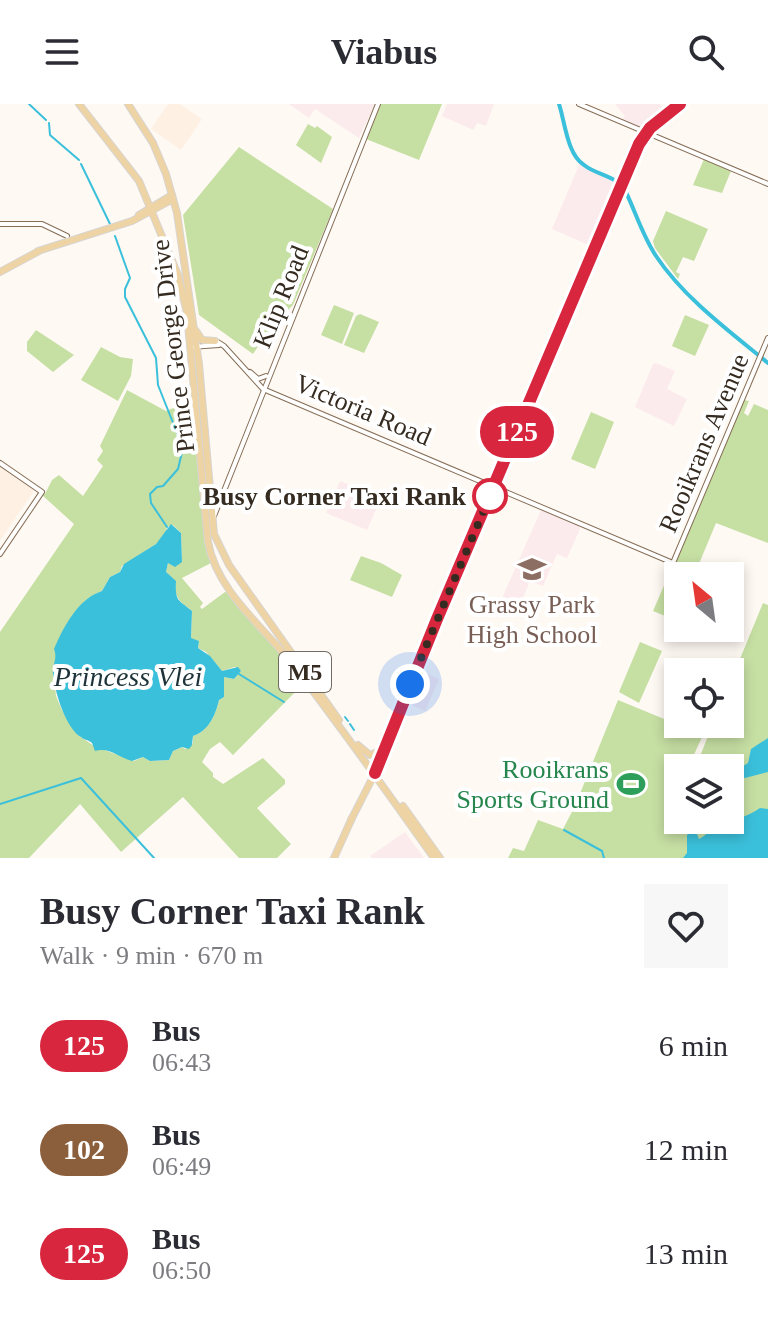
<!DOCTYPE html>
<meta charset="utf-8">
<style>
:root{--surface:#fff;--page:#f7f7f7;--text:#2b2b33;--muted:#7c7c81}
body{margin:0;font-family:"Times New Roman",serif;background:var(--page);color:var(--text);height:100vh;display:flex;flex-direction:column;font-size:30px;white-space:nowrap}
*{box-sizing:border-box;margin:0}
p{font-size:26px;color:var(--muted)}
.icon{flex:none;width:44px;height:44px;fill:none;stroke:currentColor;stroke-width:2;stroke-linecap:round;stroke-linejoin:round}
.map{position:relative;height:754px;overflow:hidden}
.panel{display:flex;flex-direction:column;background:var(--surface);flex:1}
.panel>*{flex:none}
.badge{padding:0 16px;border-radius:26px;font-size:28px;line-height:52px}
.needle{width:52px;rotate:331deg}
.tools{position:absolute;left:664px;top:458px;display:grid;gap:16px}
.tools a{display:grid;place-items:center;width:80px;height:80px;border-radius:0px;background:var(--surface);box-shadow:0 4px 12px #0003;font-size:40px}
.you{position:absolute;width:40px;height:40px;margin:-20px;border:6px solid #fff;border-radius:50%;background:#1a73e8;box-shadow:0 0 0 12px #1a73e833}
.map>.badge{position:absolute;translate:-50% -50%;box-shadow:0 0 0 4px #fff}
.round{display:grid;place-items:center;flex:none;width:84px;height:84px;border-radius:0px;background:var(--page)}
.summary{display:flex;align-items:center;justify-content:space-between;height:136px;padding:0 40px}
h1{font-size:38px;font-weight:600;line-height:60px}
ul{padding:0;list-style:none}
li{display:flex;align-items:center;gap:24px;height:104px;padding:0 40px}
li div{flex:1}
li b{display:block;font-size:30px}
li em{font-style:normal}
li .badge{min-width:88px;font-weight:700;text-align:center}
header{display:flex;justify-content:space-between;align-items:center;height:104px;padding:0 40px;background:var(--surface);font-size:36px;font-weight:600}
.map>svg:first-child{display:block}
.built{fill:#fef1e4}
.education{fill:#fcebed}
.green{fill:#c6dfa3;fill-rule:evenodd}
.water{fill:#3bc0db}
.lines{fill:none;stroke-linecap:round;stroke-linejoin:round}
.stream{stroke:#3bc0db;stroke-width:2}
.canal{stroke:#3bc0db;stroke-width:4}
.minor-casing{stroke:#856d55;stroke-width:6}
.major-casing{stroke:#d7d5d2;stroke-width:8}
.minor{stroke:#fff;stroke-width:4}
.major{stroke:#eed3a4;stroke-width:6}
.line-casing{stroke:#fff;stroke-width:18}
.line{stroke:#d7263d;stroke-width:12}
.walk{stroke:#352b20;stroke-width:8;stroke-dasharray:0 14.4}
.stop-dot{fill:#fff;stroke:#d7263d;stroke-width:4}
.labels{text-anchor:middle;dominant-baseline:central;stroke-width:8;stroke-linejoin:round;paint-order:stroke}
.shield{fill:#fff;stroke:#726b63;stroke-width:2}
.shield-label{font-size:24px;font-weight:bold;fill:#352b20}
.street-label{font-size:26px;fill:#352b20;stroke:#fff}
.stop-label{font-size:26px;font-weight:bold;fill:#352b20;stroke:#fff;text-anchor:end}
.education-label{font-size:26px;fill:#785e54;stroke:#fff}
.leisure-label{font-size:26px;fill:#27864d;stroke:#fff;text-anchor:end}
.water-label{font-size:28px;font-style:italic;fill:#1e343a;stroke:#fff}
</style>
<header><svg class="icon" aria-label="menu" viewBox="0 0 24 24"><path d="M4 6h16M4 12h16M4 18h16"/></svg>Viabus<svg class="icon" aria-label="search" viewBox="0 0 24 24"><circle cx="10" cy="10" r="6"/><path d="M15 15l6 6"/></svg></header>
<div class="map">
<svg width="768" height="754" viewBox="0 0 768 754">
<rect width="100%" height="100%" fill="#fff9f4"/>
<g class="built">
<polygon points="168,0 180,0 202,15 181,46 151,25"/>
<polygon points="0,363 34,387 0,437"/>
</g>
<g class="education">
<polygon points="289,0 375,0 359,34 315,5 309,14"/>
<polygon points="447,0 494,0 486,22 477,19 473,26 442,12"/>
<polygon points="615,0 660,0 666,8 644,25 621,16 625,12"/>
<polygon points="579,61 619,81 593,143 552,125"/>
<polygon points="656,259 675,267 667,285 687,295 674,322 635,303 653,260"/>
<polygon points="340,377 381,394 367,426 326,409"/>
<polygon points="541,406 579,421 580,425 567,454 557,450 543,482 530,477 517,509 499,501"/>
<polygon points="419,566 439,575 425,607 405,598"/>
<polygon points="405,728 424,754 372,754 370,752"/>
</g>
<g class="green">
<polygon points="380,0 442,0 419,56 366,35"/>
<polygon points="308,20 315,24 317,22 332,33 321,59 296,41"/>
<polygon points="239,43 333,105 293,201 271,223 253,250 199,211 183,111"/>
<polygon points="704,55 731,67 722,89 693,81"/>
<polygon points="666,107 708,125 694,157 683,153 676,168 680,170 678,175 655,144 653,137"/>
<polygon points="334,201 354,209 342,240 321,231"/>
<polygon points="360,210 379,218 364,249 344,241 356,212"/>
<polygon points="685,211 709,221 695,252 672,242"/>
<polygon points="36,226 74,251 53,268 27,247 27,238"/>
<polygon points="101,243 120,253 133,255 131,272 118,297 81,276"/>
<path d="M127,286L166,307L193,296L211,459L182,474L203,499L200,503L202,505L225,488H229L306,582H301L233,651L220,638L210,645L202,658L213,669V673L223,680L263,654L285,676V680L257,704L291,740L277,754H239L183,693L121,748L80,700L29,754H0V528L74,420L42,391L45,390L52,376L59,371L83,392L103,362L97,356L103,347L100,342ZM173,421L181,429L182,458L168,459L166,468L176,479C173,494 182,499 192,507L191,535L199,537L198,544L206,548L222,567L235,563L241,567L234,575L224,573V593L219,596C215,613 208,627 193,632V639L185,645L182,643L173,647L169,656L150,657L143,653L134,657L94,642L78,631L62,606L56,592L53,562L57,554L56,547C67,524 76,496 102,487L110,473L120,468L122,462L156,440L166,429L167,423Z"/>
<polygon points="744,296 749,297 744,309 748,312 754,300 768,306 768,439 716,419 696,467 676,458"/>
<polygon points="591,308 614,318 595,365 571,355"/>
<polygon points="361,452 381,459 402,471 392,493 350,476"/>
<polygon points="675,461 695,469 693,472 678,472 678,508 675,516 653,507 672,463"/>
<path d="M763,499L768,501V754H508L513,744L524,747L538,716L563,725L575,702L618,596L703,631L692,655L698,657L713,620H730V579ZM678,664H730V716H678Z"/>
<polygon points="640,538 662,547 639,599 619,588"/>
</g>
<g class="water">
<path d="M171,420L181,429L182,458L175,463L168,459L166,468L176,477C175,498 178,495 192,507L191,534L199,537L198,544L210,552L222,567L238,563L241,567L234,575L224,573V593L219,596C215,613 208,627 193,632L192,641L189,645L182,643L173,647L169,656L150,657L143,653L132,657C117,653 110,643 95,647L92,639C89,636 84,636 81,633C66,625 54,586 53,570C52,560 58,555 54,545C64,522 78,495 102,487L110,473L120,468L124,460L156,440Z"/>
<polygon points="768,634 768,668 745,674 739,672 737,666 748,659 751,645"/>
<path d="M760,704L768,705V754H683L687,749V731L699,719V716H705L697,730L699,735C708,731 711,722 721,719C734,715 748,713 760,704Z"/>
</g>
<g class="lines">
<g class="stream">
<polyline points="29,0 46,16"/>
<polyline points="49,19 50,31 79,56"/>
<polyline points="81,60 110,120"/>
<polyline points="115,132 130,174 125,185 125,193 156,254 158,281 183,344 178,365 163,382 157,383 150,390 151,399 167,423"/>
<polyline points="239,570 284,598"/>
<polyline points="345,613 348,617"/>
<polyline points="350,620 354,626"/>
<polyline points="0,700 81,674 154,754"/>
<polyline points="564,726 602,747 604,754"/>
</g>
<g class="canal">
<path d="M559,0C565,18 567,50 584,61C594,69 608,71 619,79"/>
<path d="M624,84C635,106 642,131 656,152C684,194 729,227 768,259"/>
</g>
<defs>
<g id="minor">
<polyline points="579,0 768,80"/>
<polyline points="0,120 42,120 67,132"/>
<polyline points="216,237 224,242 263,285 673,459 768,234"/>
<polyline points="190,243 219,241"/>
<polyline points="250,268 258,275 266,272"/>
<polyline points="0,359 42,388 0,450"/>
<polyline points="214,412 378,0"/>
</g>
<g id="major">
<path d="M79,0L139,77L178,171L187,209L208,438C217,488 264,523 294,562C342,625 388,689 434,754"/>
<polyline points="128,0 153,39 166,70 177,109 199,260 214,430 229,461 339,616"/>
<polyline points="139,111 172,91"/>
<polyline points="38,147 132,117 173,95"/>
<polyline points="0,168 39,147"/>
<polyline points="196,227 202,236 215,237"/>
<polyline points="358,641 370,651 380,647"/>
<polyline points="403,702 440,754"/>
<polyline points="351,716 375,669 437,515 639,40 650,24 680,0"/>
<polyline points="334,754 352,714"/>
</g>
</defs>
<use href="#minor" class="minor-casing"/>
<use href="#major" class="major-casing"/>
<use href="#minor" class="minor"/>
<use href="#major" class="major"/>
</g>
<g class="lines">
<defs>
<polyline id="line" points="375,669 437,515 639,40 650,24 680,0"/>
</defs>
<use href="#line" class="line-casing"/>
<use href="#line" class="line"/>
<polyline class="walk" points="410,580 490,392"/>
</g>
<defs>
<symbol id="school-bare" viewBox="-9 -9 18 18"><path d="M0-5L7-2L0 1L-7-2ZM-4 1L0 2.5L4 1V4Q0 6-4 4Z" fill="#8d6e63" stroke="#fff" stroke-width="2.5" paint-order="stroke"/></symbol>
<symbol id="stadium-bare" viewBox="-9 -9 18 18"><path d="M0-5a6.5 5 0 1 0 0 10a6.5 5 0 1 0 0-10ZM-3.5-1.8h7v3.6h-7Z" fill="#2e9e5b" stroke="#fff" stroke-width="2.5" paint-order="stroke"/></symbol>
</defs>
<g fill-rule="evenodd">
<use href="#school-bare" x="512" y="445" width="40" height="40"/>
<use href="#stadium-bare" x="611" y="660" width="40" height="40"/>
</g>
<circle class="stop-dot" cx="490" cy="392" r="16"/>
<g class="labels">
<rect class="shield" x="279" y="548" width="52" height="40" rx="6"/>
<g class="shield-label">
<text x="305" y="568">M5</text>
</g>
<g class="street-label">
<text transform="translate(281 193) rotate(-68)">Klip Road</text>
<text transform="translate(173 242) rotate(-97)">Prince George Drive</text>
<text transform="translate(363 306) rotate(23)">Victoria Road</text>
<text transform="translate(704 339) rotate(-67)">Rooikrans Avenue</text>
</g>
<g class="stop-label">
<text x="466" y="392">Busy Corner Taxi Rank</text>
</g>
<g class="education-label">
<text x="532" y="500">Grassy Park<tspan x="532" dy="30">High School</tspan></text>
</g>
<g class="leisure-label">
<text x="609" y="665">Rooikrans<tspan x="609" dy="30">Sports Ground</tspan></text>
</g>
<g class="water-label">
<text x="128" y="572">Princess Vlei</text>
</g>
</g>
</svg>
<div class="tools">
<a><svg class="needle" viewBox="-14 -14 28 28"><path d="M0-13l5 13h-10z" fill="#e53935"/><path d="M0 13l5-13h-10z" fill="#7c7c81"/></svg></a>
<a><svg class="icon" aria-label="locate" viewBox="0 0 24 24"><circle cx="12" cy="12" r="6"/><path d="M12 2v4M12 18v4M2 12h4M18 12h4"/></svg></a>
<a><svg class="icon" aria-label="layers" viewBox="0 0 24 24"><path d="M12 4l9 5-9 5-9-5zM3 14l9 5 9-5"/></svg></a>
</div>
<div class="you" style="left:410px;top:580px"></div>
<b class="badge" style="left:517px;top:328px;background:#d7263d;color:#fff">125</b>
</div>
<section class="panel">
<div class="summary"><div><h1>Busy Corner Taxi Rank</h1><p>Walk · 9 min · 670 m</p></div><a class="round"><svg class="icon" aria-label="heart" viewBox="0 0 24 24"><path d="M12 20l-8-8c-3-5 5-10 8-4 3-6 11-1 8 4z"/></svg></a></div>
<ul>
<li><span class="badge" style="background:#d7263d;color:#fff">125</span><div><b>Bus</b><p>06:43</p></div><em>6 min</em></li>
<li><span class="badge" style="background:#8b5e3c;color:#fff">102</span><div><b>Bus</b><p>06:49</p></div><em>12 min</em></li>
<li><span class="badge" style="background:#d7263d;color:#fff">125</span><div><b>Bus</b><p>06:50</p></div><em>13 min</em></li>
</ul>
</section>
